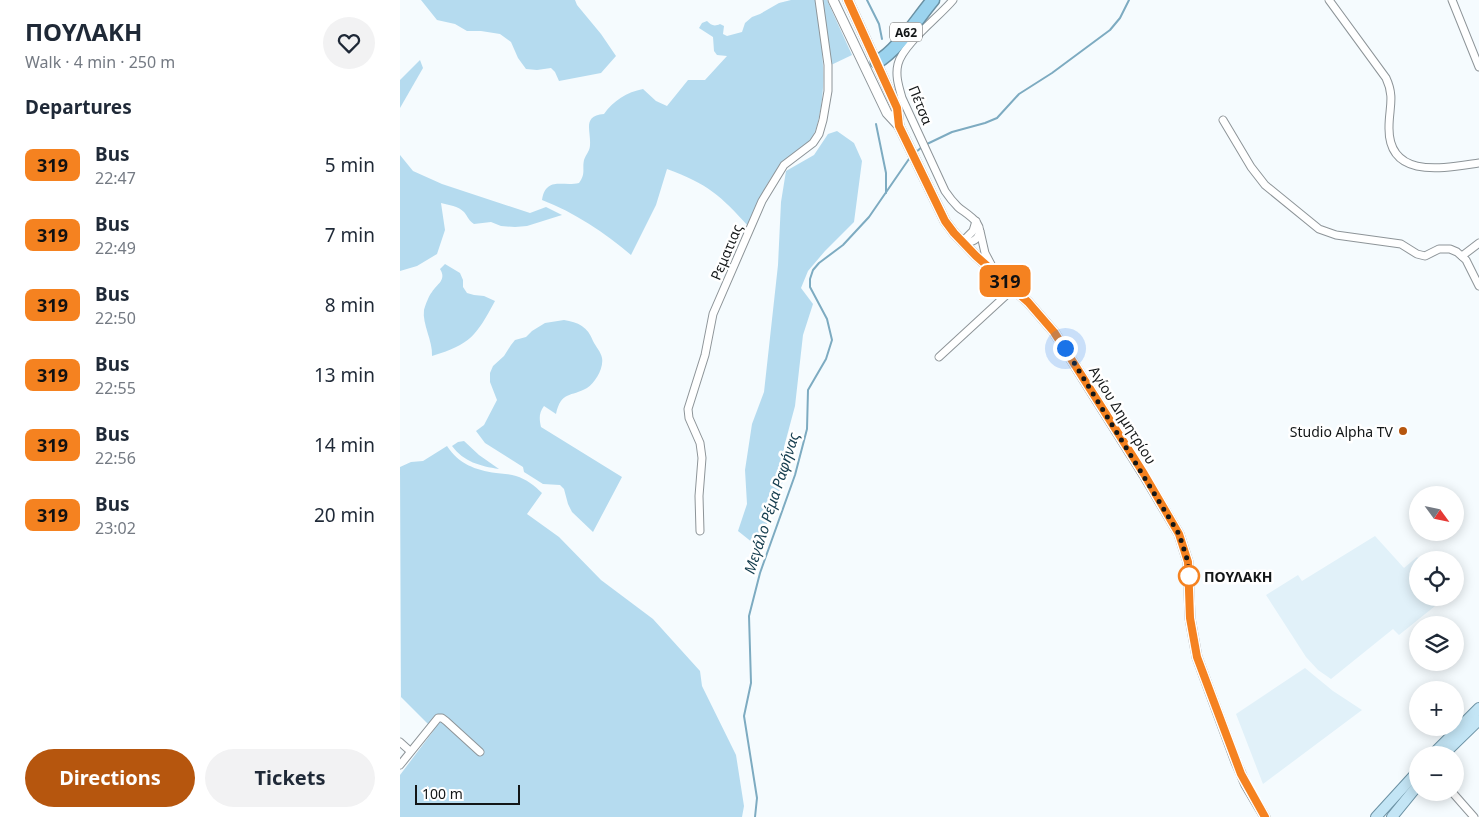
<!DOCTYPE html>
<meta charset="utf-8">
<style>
:root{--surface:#fff;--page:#f2f2f3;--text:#1f2937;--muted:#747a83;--accent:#b6560e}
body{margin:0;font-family:"Noto Sans",sans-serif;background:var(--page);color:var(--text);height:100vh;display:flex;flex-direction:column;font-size:19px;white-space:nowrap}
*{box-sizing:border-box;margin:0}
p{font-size:16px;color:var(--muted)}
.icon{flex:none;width:28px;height:28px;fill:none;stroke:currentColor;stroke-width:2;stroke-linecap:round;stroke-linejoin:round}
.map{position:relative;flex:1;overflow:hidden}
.details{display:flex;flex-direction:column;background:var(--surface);width:400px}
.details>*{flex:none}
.badge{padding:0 10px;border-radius:8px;font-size:18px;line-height:32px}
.needle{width:32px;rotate:123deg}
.buttons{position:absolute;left:1009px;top:486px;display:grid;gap:10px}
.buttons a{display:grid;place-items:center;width:55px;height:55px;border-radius:50%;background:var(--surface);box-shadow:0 2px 12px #0003;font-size:25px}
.scale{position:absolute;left:15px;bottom:12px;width:105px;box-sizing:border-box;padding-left:5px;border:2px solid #131617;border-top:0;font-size:14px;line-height:18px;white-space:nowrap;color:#131617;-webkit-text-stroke:4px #fff;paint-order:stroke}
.you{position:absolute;width:25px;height:25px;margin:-12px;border:4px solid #fff;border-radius:50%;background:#1a73e8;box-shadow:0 0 0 8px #1a73e833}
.map>.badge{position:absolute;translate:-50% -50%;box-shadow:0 0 0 2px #fff}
h2{padding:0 25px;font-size:19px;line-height:45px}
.round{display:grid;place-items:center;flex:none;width:52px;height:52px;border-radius:26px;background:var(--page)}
.summary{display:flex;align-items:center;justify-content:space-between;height:85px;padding:0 25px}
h1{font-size:24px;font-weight:700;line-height:38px}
.button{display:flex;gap:10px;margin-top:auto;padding:10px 25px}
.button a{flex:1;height:58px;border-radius:30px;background:var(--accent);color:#fff;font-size:20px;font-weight:700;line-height:58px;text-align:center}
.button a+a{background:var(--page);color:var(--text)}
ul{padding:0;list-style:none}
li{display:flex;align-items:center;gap:15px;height:70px;padding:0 25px}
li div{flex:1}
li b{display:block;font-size:19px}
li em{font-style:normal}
li .badge{min-width:55px;font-weight:700;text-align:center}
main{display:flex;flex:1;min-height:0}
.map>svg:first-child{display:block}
.built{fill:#e1f1f9}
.green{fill:#b5dbef}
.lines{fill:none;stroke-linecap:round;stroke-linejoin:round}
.stream{stroke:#7dabc1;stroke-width:2}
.minor-casing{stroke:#8d9498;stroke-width:9}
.secondary-casing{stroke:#8d9498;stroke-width:11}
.primary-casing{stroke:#6b91a3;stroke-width:12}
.motorway-casing{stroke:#6b91a3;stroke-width:15}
.minor{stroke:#fff;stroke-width:7}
.secondary{stroke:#fff;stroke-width:9}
.primary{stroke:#c3e5f5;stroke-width:10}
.motorway{stroke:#9bd3ee;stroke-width:12}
.line-casing{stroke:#fff;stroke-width:11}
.line{stroke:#f58220;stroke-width:8}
.walk{stroke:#131617;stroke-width:5;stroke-dasharray:0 9}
.poi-dot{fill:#b6560e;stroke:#fff;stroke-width:2}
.stop-dot{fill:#fff;stroke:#f58220;stroke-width:2.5}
.labels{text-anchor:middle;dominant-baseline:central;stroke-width:5;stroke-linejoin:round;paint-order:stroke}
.shield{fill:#fff;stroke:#5a5c5d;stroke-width:1}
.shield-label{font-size:12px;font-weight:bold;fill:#131617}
.street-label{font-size:14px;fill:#131617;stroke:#fff}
.poi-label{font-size:14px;fill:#131617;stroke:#fff;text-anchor:end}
.stop-label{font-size:14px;font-weight:bold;fill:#131617;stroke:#fff;text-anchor:start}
.water-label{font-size:15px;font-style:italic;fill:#143c4d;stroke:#fff}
</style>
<main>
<section class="details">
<div class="summary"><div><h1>ΠΟΥΛΑΚΗ</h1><p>Walk · 4 min · 250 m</p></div><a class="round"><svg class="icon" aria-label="heart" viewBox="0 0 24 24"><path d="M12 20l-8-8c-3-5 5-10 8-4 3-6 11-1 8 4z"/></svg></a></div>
<h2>Departures</h2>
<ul>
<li><span class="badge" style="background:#f58220;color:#111">319</span><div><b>Bus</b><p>22:47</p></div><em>5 min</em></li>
<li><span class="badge" style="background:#f58220;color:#111">319</span><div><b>Bus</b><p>22:49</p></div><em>7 min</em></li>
<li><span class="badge" style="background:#f58220;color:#111">319</span><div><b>Bus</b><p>22:50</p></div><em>8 min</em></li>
<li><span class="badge" style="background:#f58220;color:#111">319</span><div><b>Bus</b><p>22:55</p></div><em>13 min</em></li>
<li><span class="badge" style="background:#f58220;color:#111">319</span><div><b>Bus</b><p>22:56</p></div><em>14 min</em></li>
<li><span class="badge" style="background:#f58220;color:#111">319</span><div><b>Bus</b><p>23:02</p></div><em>20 min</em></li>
</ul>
<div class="button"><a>Directions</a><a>Tickets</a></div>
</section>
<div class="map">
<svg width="1079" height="817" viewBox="0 0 1079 817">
<rect width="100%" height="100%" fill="#f5fbfe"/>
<g class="built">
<polygon points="975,536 1004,568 1017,557 1020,560 1018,560 1018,598 1045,598 999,635 993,629 931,679 918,670 906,657 866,595 898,575 902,581"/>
<polygon points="905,668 933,691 962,710 863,784 836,714"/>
</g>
<g class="green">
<polygon points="21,0 175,0 177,5 201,34 216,56 201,73 159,81 155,72 151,68 137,70 126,69 118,58 111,42 100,34 81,31 67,31 55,24 37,20"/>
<path d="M391,0H415C421,40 428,78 419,117C417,125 416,132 411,139C404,150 390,157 380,167C365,182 356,207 349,227C320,195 308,184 267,169L256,205L231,255C205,233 174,212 142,200C146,176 163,187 179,183C186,173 182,170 184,160C186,154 190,151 190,145C191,130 182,116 204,114C213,101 227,92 243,89L256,101L267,106L288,80H305L327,56L317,55L314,51L313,37L299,28L302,23L307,21C311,25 314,27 320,24L324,26L323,34L327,36L342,32L345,23L352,17L360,14L379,3Z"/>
<polygon points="422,0 427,0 452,55 431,65"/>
<polygon points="20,60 23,68 0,108 0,80"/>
<polygon points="437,131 454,143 462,161 454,222 425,251 408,271 401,288 413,304 403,335 395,406 384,447 383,481 358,547 338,531 347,504 345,470 352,424 364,392 378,265 381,202 386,171 414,155 428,134"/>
<path d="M0,155L13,171L42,184L130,213L146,207L162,215L127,226L115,227L101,226L91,222L74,224C69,221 68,217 64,212C58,206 49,205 41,203L45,230L37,254L17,266L0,271Z"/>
<path d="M45,264L60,273L63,280V287L67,293L74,295L84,296L95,301C76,336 71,344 32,356C33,341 22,324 24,310C25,306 29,295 32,292C37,284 47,280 40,269Z"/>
<path d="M164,320C178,322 188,327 193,341C196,347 201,352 202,358C204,368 195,383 187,388C171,397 161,391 156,414L144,406C139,413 139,418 141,427L222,477L193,532L172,512L168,504L164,489L160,485L143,484L124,472L123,467L85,443L76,431L84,425L97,400L90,382V373L93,366L104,356L111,345L115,340L126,337L132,331L145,323Z"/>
<path d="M64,441L79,455L99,469C80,466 64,462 52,446L58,442Z"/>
<path d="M47,446C59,464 75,470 96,473C103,474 110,474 116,476C126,479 135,486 142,493L127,514L159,537L201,580L253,619L300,671L302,686L336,755L344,806L342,817H0V775L34,730L1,697L0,467L11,462L23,461Z"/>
</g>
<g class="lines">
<g class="stream">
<polyline points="467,0 479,24 482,39"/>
<polyline points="476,124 486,173 486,193"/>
<polyline points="527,144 552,132 585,123 597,118 619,94 652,73 710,30 720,18 729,0"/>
<polyline points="515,153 523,146"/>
<polyline points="355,817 357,798 344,716 351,683 349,616 360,573 395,475 407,429 408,390 426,359 432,340 427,319 410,287 410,279 413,270 419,263 443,245 469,217 511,156"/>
</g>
<defs>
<g id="minor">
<path d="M553,0C539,17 503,44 498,64C495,76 499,87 502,98L545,191C549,197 553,202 558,207C566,214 587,224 577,238C573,242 568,243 562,242"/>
<path d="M929,0L986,78C995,97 989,108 989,127C988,180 1044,168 1079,163"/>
<polyline points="1052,0 1079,67"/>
<polyline points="823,120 851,167 865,185 919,229 936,235 1001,244 1017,254 1025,256 1039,249 1050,249 1057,252 1066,260 1079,286"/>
<polyline points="580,231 585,253 594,270"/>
<polyline points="562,242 573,231 576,221"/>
<polyline points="1062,256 1079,243"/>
<polyline points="539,357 614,288"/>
<polyline points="300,531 299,496 302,458 300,443 289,418 288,409 305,355 313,314 362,201 384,165 413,143 419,134 423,120 428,91 428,65 419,0"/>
<polyline points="0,742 10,751"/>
<polyline points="0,765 38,718 42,718 46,721 80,752"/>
<polyline points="1052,792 1074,817"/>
</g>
<g id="secondary">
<polyline points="433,0 487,113 499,126"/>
<polyline points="448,0 497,108 499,126 545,221 554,233 576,256 628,302 654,332 744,475 779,534 788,562 790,618 797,657 836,762 846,785 865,817"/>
</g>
<g id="primary">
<polyline points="1032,755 1079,708"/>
<polyline points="1043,755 1079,720"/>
<polyline points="976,817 1018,771"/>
<polyline points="992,817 1018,785"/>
</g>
<path id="motorway" d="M477,62C498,50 517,19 533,0"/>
</defs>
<use href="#minor" class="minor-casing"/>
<use href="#secondary" class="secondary-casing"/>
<use href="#primary" class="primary-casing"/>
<use href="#motorway" class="motorway-casing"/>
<use href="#minor" class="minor"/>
<use href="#secondary" class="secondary"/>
<use href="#primary" class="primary"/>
<use href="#motorway" class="motorway"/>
</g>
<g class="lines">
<defs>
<polyline id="line" points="448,0 497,108 499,126 545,221 554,233 576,256 628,302 654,332 744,474 779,534 788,562 790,618 797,657 841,774 865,817"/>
</defs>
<use href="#line" class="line-casing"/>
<use href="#line" class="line"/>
<polyline class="walk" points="665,348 779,534 788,562 789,576"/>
</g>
<circle class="poi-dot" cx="1003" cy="431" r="5"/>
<circle class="stop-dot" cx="789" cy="576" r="10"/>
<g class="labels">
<rect class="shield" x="490" y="22.5" width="32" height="19" rx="4"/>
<g class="shield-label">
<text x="506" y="32">Α62</text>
</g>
<g class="street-label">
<text transform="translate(521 105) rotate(68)">Πέτσα</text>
<text transform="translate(326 252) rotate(-67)">Ρεματιας</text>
<text transform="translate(723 415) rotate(58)">Αγίου Δημητρίου</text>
</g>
<g class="poi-label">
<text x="993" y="431">Studio Alpha TV</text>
</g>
<g class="stop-label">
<text x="804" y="576">ΠΟΥΛΑΚΗ</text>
</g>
<g class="water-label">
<text transform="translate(371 503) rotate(-72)">Μεγάλο Ρέμα Ραφήνας</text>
</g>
</g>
</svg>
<div class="buttons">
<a><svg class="needle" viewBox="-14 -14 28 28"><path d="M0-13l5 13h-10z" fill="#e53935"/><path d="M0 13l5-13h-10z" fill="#747a83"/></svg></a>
<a><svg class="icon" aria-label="locate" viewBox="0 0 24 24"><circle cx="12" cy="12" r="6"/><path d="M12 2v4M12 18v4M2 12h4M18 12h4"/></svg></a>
<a><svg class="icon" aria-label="layers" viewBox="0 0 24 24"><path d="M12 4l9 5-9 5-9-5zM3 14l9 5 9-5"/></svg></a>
<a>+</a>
<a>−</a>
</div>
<div class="scale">100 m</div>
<div class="you" style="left:665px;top:348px"></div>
<b class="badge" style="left:605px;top:281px;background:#f58220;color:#111">319</b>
</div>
</main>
